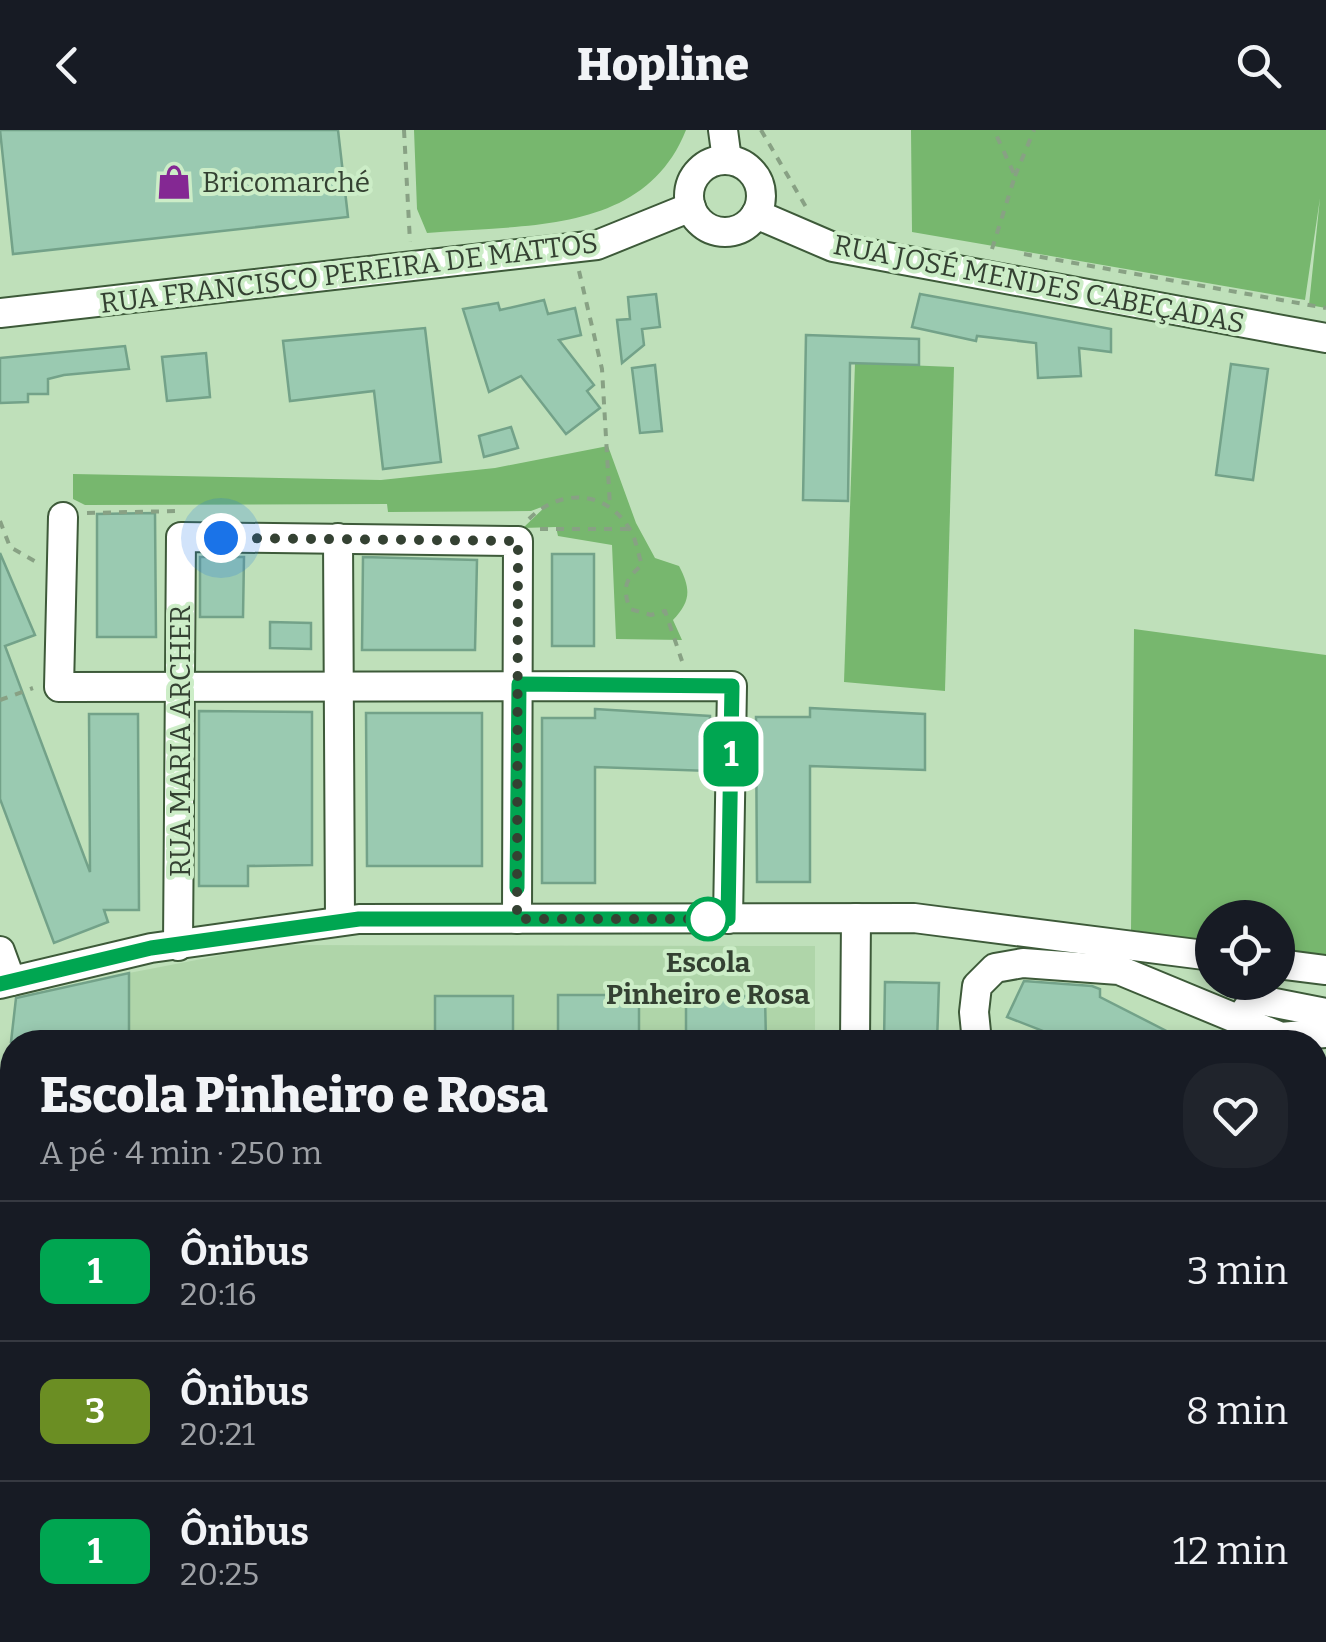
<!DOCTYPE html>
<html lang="pt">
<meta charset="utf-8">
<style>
:root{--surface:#171b24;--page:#20242c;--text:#f1f3f6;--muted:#9ea1a6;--line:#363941}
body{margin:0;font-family:Bitter,serif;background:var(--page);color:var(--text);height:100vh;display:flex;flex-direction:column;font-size:38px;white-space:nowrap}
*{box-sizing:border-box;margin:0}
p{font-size:32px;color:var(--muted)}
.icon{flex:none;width:55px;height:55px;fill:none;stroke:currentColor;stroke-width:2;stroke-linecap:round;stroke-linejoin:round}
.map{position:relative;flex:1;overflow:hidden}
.sheet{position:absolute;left:0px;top:900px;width:1328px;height:612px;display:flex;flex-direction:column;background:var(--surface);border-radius:40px 40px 0 0;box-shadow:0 5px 15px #0003}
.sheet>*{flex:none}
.badge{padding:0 20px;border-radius:15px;font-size:35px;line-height:65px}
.fabs{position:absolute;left:1195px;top:770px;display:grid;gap:20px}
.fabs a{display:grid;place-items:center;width:100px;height:100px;border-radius:50%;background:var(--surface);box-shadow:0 5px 15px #0003;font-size:50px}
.you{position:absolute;width:50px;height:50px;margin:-25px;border:8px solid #fff;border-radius:50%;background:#1a73e8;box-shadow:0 0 0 15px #1a73e833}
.map>.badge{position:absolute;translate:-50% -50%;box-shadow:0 0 0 5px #fff}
.round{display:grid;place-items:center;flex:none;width:105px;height:105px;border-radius:40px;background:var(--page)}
.head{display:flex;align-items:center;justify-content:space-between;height:170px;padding:0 40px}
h1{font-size:48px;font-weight:800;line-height:75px}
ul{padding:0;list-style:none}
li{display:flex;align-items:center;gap:30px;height:140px;padding:0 40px;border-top:2px solid var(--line)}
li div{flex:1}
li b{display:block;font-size:38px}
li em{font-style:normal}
li .badge{min-width:110px;font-weight:700;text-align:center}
header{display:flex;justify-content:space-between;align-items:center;height:130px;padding:0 40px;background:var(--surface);font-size:45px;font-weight:800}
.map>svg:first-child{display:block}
.built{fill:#afd5a9}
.green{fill:#77b76e}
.building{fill:#9acab1;stroke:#73a289;stroke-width:2.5}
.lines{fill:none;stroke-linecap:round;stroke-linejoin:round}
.minor-casing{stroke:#3d5a39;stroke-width:32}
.path{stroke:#88a184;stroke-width:4;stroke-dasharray:8 8;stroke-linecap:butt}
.minor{stroke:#fff;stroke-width:28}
.line-casing{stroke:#fff;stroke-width:22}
.line{stroke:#00a651;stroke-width:15}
.walk{stroke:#344132;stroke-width:10;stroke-dasharray:0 18}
.stop-dot{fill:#fff;stroke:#00a651;stroke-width:5}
.labels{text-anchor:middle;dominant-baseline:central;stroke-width:8;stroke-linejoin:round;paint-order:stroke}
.poi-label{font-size:28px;fill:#344132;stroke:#ccedc7;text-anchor:start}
.street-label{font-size:28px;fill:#344132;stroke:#ccedc7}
.stop-label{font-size:28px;font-weight:bold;fill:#344132;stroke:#ccedc7}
</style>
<header><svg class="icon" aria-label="back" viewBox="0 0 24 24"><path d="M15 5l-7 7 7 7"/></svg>Hopline<svg class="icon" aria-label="search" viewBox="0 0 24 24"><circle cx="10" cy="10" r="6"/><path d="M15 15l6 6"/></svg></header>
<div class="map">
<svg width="1326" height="1512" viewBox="0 0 1326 1512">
<rect width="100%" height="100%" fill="#bfe0ba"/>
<polygon class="built" points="274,815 815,816 815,912 129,912 129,843"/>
<g class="green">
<path d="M414,0H686C644,106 522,94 427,103L417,79Z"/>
<polygon points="911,0 1326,0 1326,178 1309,175 1320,68 1305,170 912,102"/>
<polygon points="855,233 954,237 945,561 844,552"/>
<path d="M608,316L636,393L655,428L679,436C691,459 691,471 673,490L682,510L616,509L612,415L558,406L556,397L523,398L547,375L531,381L388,382L387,374L85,375L73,369V344L381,350L495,338Z"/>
<polygon points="1134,499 1326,525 1326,825 1278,819 1278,788 1212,788 1212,811 1131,800"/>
<polygon points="1326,1244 1326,1339 1315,1339 1315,1246"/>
<rect x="946" y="1500" width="53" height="12"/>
<polygon points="1078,1500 1187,1500 1186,1512 1078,1512"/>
</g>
<g class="building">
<polygon points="0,0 338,0 348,87 13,124"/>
<polygon points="656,164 660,197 642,199 644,215 622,233 617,190 630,189 628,167"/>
<polygon points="920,164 1111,199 1111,222 1079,218 1081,246 1038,248 1036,213 977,206 976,211 912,197"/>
<polygon points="544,170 548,184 575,178 581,205 559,210 594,255 587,261 600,278 566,304 521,246 489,262 463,179 498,173 500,180"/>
<polygon points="425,198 441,332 383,339 374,261 290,271 283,211"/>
<polygon points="806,205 919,209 919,235 850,233 848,371 803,370"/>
<polygon points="125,216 129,239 64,245 48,249 48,264 28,264 28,272 0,273 0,228"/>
<polygon points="206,223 210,267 167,271 162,227"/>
<polygon points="1231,234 1268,239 1253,350 1216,345"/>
<polygon points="655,235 662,301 640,303 632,238"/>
<polygon points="511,297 518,318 484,327 479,306"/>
<polygon points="155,383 156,507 97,507 97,384"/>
<polygon points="0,423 35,505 5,516 90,742 89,584 138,584 139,780 104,780 108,792 54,813 0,669"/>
<rect x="552" y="424" width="42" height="92"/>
<polygon points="200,427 244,427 243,487 200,487"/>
<polygon points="363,427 477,430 475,520 362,520"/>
<polygon points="270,492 311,493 311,519 270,518"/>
<polygon points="810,578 925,584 925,640 810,636 810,752 757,752 756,587 810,587"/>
<polygon points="595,579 710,586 710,641 595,637 595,753 542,753 542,588 595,588"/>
<polygon points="199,581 312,582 312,735 248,736 248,756 199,756"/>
<polygon points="366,583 482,583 482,736 367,736"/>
<polygon points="129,843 129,912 11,912 16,868"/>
<polygon points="1024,851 1092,856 1100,859 1100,867 1188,912 1071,912 1007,887"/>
<polygon points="885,852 939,853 937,912 884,912"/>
<rect x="558" y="865" width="81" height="47"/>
<rect x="435" y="866" width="78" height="46"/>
<polygon points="686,866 765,866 766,912 686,912"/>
</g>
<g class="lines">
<defs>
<g id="minor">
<polyline points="723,0 727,30"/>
<circle cx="725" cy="66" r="36"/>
<polyline points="756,84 833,117 1326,208"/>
<polyline points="0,183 597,115 691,77"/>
<polyline points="63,387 59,557 732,556 728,789"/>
<polyline points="338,408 340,791"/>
<polyline points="178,816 181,407 518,411 517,789"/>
<polyline points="0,821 11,851"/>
<polyline points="1278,834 1326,840"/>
<polyline points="0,854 151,818 359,789 914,788 1212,826"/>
<polyline points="1240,889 1254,869 1326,883"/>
<polyline points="855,912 856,788"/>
<polyline points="977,912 974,882 977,856 995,838 1023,833 1119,840 1281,907 1326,903"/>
<polyline points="1315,1007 1326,1006"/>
<polyline points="1315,1151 1326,1149"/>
<polyline points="0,1365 12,1365"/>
<polyline points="1315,1373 1326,1373"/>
<polyline points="0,1393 12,1393"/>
<polyline points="1315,1403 1326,1403"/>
<polyline points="462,1512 475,1500"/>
</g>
</defs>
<use href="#minor" class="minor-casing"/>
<g class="path">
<polyline points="404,0 410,112"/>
<polyline points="761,0 806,77"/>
<polyline points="1015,46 1034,0"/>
<polyline points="992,119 1015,46 994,0"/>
<polyline points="1024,124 1326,178"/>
<polyline points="579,141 602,239 610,376"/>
<polyline points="87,383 178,381"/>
<path d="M529,389C559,359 605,359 629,398C636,408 638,424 642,435C625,449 622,458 630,479L651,485L665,481L682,531"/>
<polyline points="0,391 10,417 38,433"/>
<polyline points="540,399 630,399"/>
<polyline points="0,570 33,558"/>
<polyline points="121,1500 121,1512"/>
<polyline points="270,1500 270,1512"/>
<polyline points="288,1500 288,1512"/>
<polyline points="95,1512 95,1500"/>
</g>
<use href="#minor" class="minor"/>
</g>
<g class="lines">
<defs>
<polyline id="line" points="0,854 151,818 359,789 728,789 732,556 519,554 517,758"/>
</defs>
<use href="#line" class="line-casing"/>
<use href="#line" class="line"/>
<polyline class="walk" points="221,408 518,411 517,789 708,789"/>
</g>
<defs>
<symbol id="shop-bare" viewBox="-9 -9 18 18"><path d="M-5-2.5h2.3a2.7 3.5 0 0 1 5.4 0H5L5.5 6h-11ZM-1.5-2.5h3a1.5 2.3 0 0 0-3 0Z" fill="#842893" stroke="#ccedc7" stroke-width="2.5" paint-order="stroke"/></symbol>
</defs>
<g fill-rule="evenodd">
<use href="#shop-bare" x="149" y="27" width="50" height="50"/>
</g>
<circle class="stop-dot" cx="708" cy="789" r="20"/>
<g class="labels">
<g class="poi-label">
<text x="202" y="52">Bricomarché</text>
</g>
<g class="street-label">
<text transform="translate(349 143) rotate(-7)">RUA FRANCISCO PEREIRA DE MATTOS</text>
<text transform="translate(1039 154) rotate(11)">RUA JOSÉ MENDES CABEÇADAS</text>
<text transform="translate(180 611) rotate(-90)">RUA MARIA ARCHER</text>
</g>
<g class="stop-label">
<text x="708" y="832">Escola<tspan x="708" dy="32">Pinheiro e Rosa</tspan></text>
</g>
</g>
</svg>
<div class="fabs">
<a><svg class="icon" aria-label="locate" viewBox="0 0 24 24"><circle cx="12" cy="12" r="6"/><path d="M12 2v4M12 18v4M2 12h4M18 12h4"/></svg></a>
</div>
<div class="you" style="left:221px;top:408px"></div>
<b class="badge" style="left:731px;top:624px;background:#00a651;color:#fff">1</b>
<section class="sheet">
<div class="head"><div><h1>Escola Pinheiro e Rosa</h1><p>A pé · 4 min · 250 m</p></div><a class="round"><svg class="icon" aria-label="heart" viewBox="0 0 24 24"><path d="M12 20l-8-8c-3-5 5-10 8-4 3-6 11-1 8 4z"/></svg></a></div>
<ul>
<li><span class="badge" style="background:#00a651;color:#fff">1</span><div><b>Ônibus</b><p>20:16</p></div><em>3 min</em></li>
<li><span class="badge" style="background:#6b8e23;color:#fff">3</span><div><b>Ônibus</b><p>20:21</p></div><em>8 min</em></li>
<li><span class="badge" style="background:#00a651;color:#fff">1</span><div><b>Ônibus</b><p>20:25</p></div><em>12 min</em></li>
</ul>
</section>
</div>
